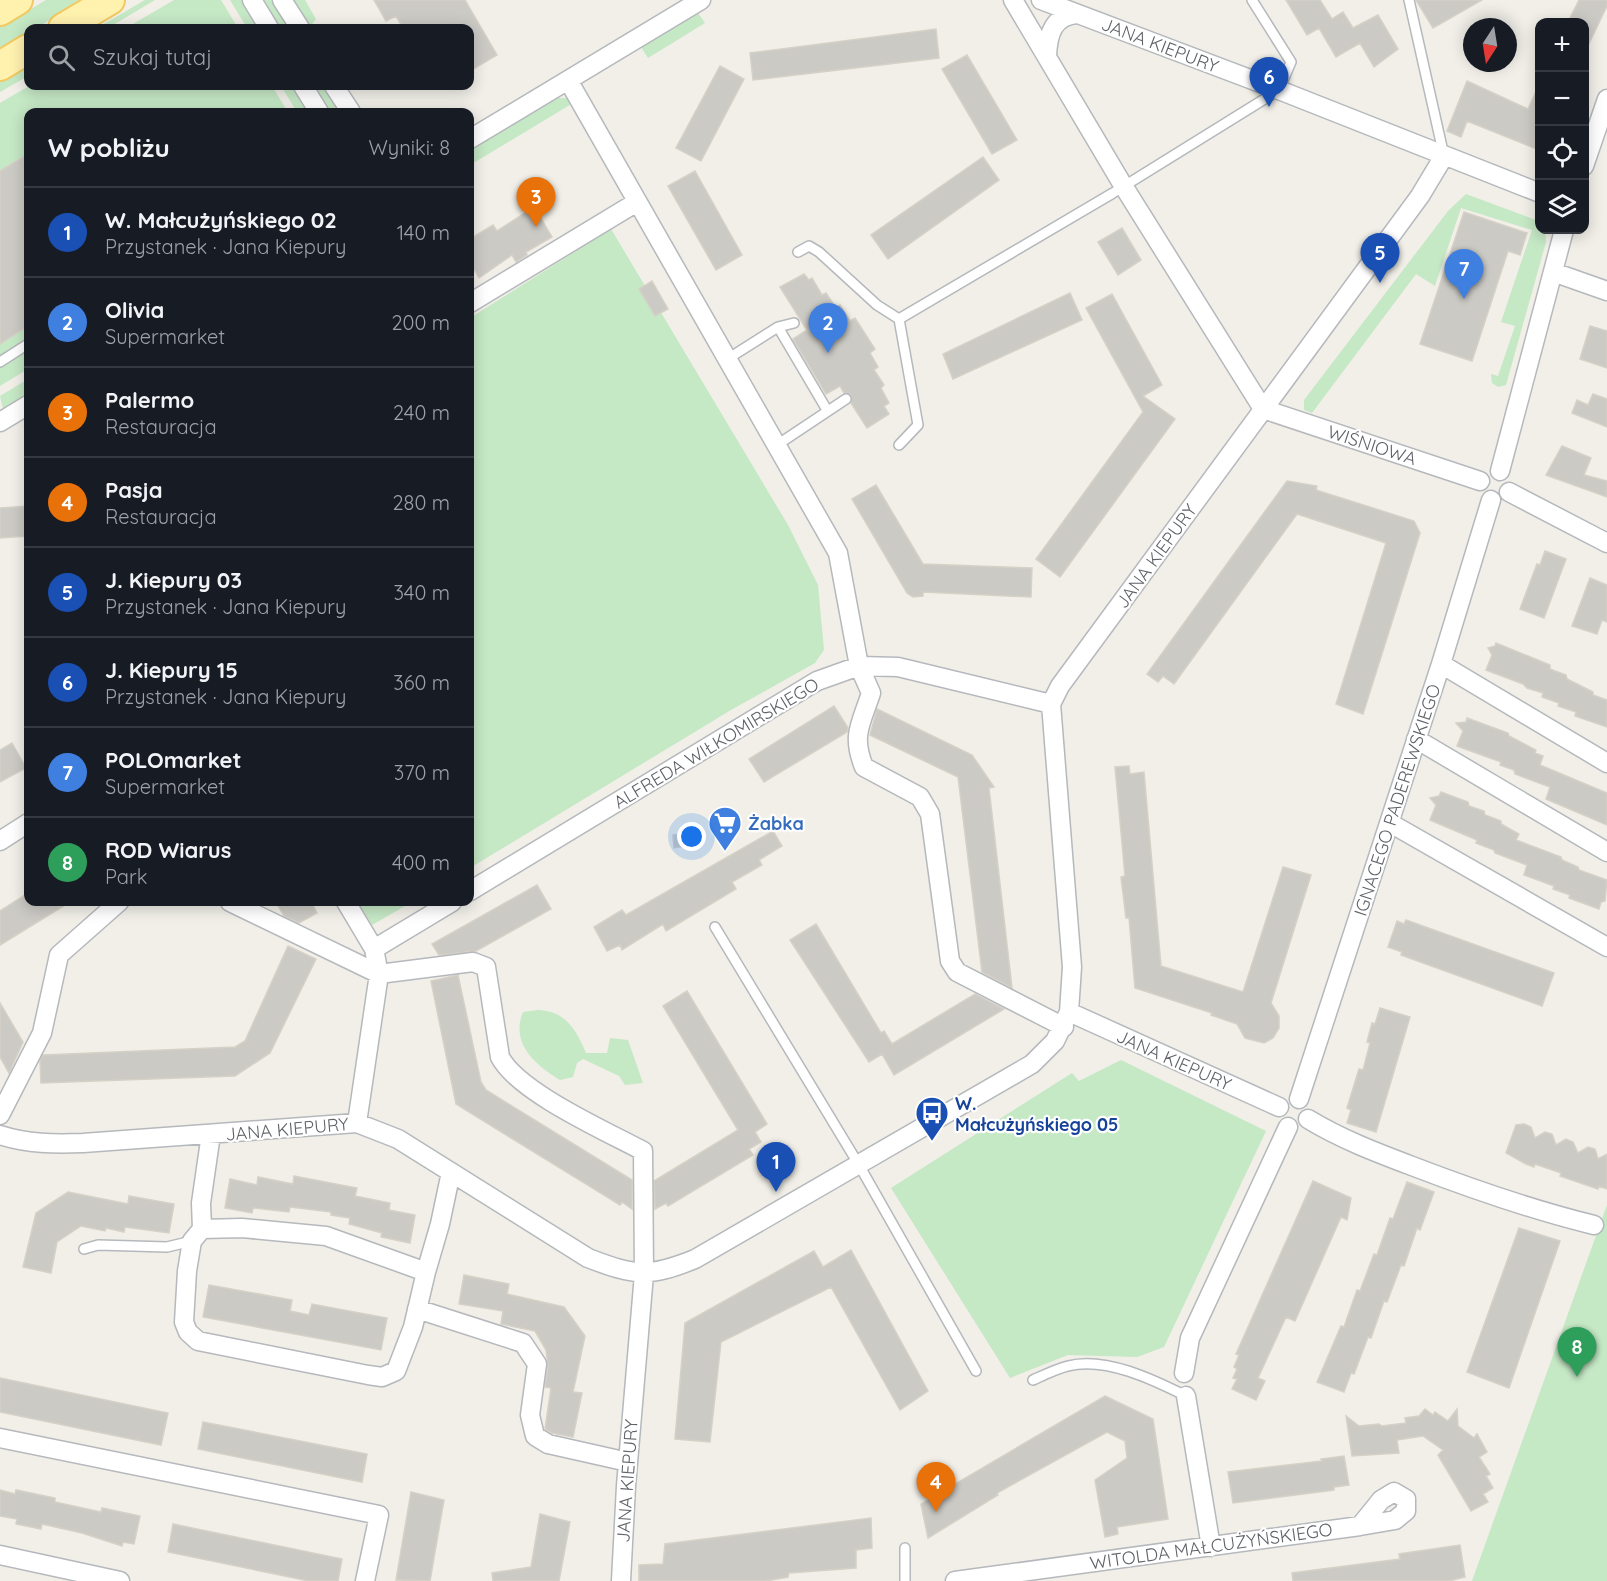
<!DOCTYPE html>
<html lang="pl">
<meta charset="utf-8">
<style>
:root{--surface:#171b24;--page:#20242c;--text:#f1f3f6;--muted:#9ea1a6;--line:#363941;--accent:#0b8043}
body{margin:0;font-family:Quicksand,sans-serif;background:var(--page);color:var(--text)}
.controls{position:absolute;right:18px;top:18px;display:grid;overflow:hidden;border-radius:12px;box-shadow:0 3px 15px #0003}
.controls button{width:54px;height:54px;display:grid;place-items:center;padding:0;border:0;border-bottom:2px solid var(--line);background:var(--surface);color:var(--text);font:30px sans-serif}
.compass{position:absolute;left:1463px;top:18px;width:54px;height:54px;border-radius:50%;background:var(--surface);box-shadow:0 3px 15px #0003;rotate:192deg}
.you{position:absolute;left:692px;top:837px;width:21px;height:21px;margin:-15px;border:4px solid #fff;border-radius:50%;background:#1a73e8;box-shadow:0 0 0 9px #1a73e833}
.badge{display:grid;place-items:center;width:39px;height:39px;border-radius:50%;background:var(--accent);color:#fff;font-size:20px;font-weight:700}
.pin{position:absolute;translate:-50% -50px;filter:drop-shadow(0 2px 3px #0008)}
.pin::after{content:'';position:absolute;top:32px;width:21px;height:18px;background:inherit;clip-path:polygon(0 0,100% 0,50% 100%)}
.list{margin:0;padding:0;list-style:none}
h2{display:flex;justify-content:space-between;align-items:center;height:78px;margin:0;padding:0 24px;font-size:26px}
h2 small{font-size:20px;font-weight:400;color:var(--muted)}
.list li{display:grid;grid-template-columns:39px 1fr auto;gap:18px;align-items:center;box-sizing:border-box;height:90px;padding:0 24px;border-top:2px solid var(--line)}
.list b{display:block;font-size:22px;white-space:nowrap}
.list p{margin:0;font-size:20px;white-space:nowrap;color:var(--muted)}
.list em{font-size:20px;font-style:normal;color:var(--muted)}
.icon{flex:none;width:33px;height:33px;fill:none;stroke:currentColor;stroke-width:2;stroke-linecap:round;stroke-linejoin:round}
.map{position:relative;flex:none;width:1607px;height:1581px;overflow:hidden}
.search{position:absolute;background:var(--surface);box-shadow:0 3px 15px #0003;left:24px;top:24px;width:450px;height:66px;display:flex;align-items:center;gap:15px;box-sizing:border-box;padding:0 21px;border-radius:12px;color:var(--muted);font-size:22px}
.panel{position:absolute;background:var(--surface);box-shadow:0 3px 15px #0003;left:24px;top:108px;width:450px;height:798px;border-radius:12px}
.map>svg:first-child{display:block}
.green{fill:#c5e8c5}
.building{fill:#cccac5;stroke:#d6d1c6;stroke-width:1.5}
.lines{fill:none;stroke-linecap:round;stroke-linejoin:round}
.service-casing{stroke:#b5b8bc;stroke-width:12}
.minor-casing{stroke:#b5b8bc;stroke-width:21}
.primary-casing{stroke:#f2c960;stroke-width:32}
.service{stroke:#fff;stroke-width:9}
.minor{stroke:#fff;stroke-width:18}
.primary{stroke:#fff2af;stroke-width:28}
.labels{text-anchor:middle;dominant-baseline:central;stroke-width:4.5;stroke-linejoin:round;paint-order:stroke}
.street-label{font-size:18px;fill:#5f6368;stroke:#fff}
.shop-label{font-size:18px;font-weight:bold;fill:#366cbe;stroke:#fff;text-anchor:start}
.transit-label{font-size:18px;font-weight:bold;fill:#164399;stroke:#fff;text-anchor:start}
</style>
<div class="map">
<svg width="1607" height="1581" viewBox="0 0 1607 1581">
<rect width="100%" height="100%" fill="#f1efe8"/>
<path class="green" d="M46 0H78L38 28H28V35L0 53V27Z
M145 0H155L108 28H97Z
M174 0H221L238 28H126Z
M230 0H242L259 28H247Z
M263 0H271L289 28H280Z
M293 0H305L316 19 310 27Z
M698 13 705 23 648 58 641 47Z
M28 66V76L0 92V80Z
M29 86H272L288 112H28V369L0 386V103Z
M284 86H293L308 112H297L284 91Z
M313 86H323L340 112H329Z
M558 98H567L573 103 470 165V150Z
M1466 194 1539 221 1540 230H1545L1546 242 1506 385 1498 387 1492 383 1491 374 1498 376 1515 326 1501 322 1532 230 1461 208 1435 286 1416 274 1312 413 1304 410V400L1448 211Z
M611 229 788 525 818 585 824 650 815 663 731 710 470 868V318Z
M28 379V393L3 409 0 396Z
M358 902H412L372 925Z
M538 1010C565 1011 576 1029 586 1053H607L610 1038 628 1040 643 1083 625 1085 619 1076 583 1059 577 1063 573 1077 560 1080C536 1065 510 1044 523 1012Z
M1121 1060 1266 1131 1164 1347 1137 1357 1068 1355 1010 1378 891 1188 1072 1073 1079 1081Z
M1607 1205V1581H1472Z"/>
<path class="building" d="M374 0H465L497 55 470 71V28H403L396 16 386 21Z
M1286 0H1320L1332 19 1343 12 1353 28 1378 15 1398 49 1374 67 1360 43 1336 57 1319 28 1307 35Z
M1416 0H1482L1433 28Z
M1579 0H1607V6L1584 54V22H1568Z
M936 29 939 58 753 80 750 53Z
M967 55 1017 140 992 154 942 69Z
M720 66 744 79 701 161 676 148Z
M1467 81 1528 109 1539 85V150L1467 121 1461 137 1447 131Z
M28 154V326L0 344V171Z
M983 157 999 180 888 259 871 235Z
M695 171 742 255 716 270 668 186Z
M534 207 552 237 526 252 527 255 516 262 512 255 479 278 470 261V239L493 225 497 231Z
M1464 212 1527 233 1520 255 1508 251 1472 361 1420 344Z
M1122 228 1141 260 1118 275 1098 242Z
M804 274 809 280 812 278 822 295 826 293 836 308 840 305 850 321 855 318 875 349 870 353 878 367 874 370 884 385 881 388 889 403 884 406 889 414 867 428 851 403V395L844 393 840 386 826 394 793 339 807 330 780 287Z
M652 281 668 309 655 316 639 289Z
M1070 293 1082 320 953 379 943 354Z
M1112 294 1162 385 1143 396 1175 419 1060 577 1036 559 1143 412 1086 308Z
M1590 326 1607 331V368L1580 359Z
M1593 394 1607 399V427L1572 413 1577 400 1588 405Z
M1562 446 1591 458 1584 475 1607 481V497L1546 475Z
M1287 481 1317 486 1316 490 1414 521 1420 533 1363 714 1336 704 1386 543 1297 514 1174 684 1163 676 1158 682 1147 674Z
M876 485 923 564 1032 568 1031 597 923 592V596L913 597 907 593 852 499Z
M28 506V536L0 538V508Z
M1545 551 1566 559 1544 618 1520 609 1537 564 1540 565Z
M1590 578 1607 585V622L1602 620 1597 634 1572 626Z
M1496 643 1550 665V669L1566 675 1567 679 1593 692V695L1607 700V727L1575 716 1576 712 1558 706 1559 703 1542 697 1543 693 1527 688 1523 684 1486 670 1492 655 1488 648 1495 646Z
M834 706 848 728 847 732 764 782 749 759Z
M877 709 972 755 994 787 989 788 1012 988 982 972 958 777 870 735Z
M1467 718 1508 733 1509 736 1536 750 1535 753 1543 756 1540 765 1607 793V825L1546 799 1550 787 1515 774 1514 770 1500 765 1501 762 1457 746 1463 731 1456 723 1466 722Z
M12 743 26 768 0 782V750Z
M1129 766 1130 774 1144 772 1161 966 1243 992 1283 867 1311 875 1271 1003 1279 1016V1028L1273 1038 1264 1043 1245 1038 1237 1024 1211 1015 1212 1013 1135 988 1129 918H1126L1121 877 1125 876 1115 767Z
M1441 792 1468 802 1469 806 1484 811 1485 815 1501 821V824L1519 834 1516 840 1561 857 1562 860 1578 867 1579 870 1607 880 1605 901 1601 902 1599 909 1569 898 1570 895 1553 889 1554 886 1524 875 1527 865 1495 853 1494 850 1476 843 1477 840 1430 820 1436 805 1430 798 1439 796Z
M698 831 699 844 674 848 673 835Z
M773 831 782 846 759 860 762 865 732 882 736 889 666 931 663 924 622 950 620 945 607 951 594 927 622 910 626 915Z
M537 885 551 909 476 951 439 955 432 944Z
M28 893V902H70L0 945V911Z
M276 902H311L317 913 299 923 284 916Z
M1406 920 1554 973 1542 1006 1401 955 1402 952 1388 947 1397 921 1404 924Z
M816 924 881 1033 884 1031 892 1044 975 994 1004 1009 894 1075 882 1054 869 1062 790 940Z
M288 946 316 959 270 1053 235 1076 41 1083 40 1061 43 1055 235 1047 245 1041Z
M458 975 481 1082 486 1090 632 1180V1209L622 1202 620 1205 456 1104 431 981Z
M687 991 767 1124 755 1132 761 1142 749 1149 753 1155 668 1206 666 1203 655 1209 654 1181 738 1130 663 1006Z
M0 1003 23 1042 9 1073 0 1057Z
M1380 1008 1410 1017 1376 1132 1347 1123 1351 1110 1347 1108 1359 1069 1363 1070 1370 1043 1367 1042 1372 1023 1375 1024Z
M1524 1124 1531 1127 1535 1138 1545 1132 1552 1134 1556 1145 1566 1139 1573 1142 1578 1153 1588 1147 1595 1149 1598 1159 1607 1154V1189L1599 1186 1598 1189 1560 1176 1561 1173 1535 1164 1534 1167 1526 1164 1506 1153 1516 1125Z
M294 1176 357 1188 355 1196 390 1203 389 1210 415 1215 410 1243 381 1237 382 1233 349 1224 350 1218 331 1215V1212L290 1207 289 1212 253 1208 252 1213 225 1208 230 1179 257 1185 258 1177 293 1184Z
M1313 1181 1351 1198 1347 1220 1341 1217 1295 1321 1286 1317 1258 1378 1265 1381 1256 1400 1232 1389 1237 1379 1233 1378 1237 1369 1234 1367 1239 1355 1236 1354Z
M1407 1182 1434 1192 1420 1230 1417 1228 1404 1266 1401 1265 1387 1302 1384 1301 1371 1338 1368 1337 1354 1374 1351 1373 1344 1392 1317 1382 1341 1326 1344 1327 1357 1290 1360 1291 1374 1254 1377 1255 1390 1218 1393 1219Z
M68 1192 128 1204 129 1196 174 1204 169 1233 125 1227 124 1232 106 1228 105 1231 81 1226 57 1242 51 1273 23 1267 36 1213Z
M1519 1228 1560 1241 1509 1388 1467 1372Z
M851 1250 928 1391 900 1410 831 1287 721 1342 710 1442 675 1439 685 1323 814 1251 823 1267Z
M464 1275 509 1284 507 1294 564 1307 585 1336 573 1392 582 1393 573 1437 552 1433 545 1429 551 1388 545 1387 548 1366 546 1350 535 1331 501 1324 503 1311 459 1304Z
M209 1285 292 1300 290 1311 309 1315 312 1304 387 1318 381 1350 203 1317Z
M0 1378 168 1413 161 1445 0 1412Z
M1105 1396 1153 1419 1168 1519 1117 1527 1118 1534 1105 1537 1095 1480 1127 1458 1125 1441 1107 1432 997 1493 998 1495 928 1538 921 1504Z
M1425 1409 1433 1415 1435 1412 1448 1421 1457 1409 1458 1426 1474 1438 1477 1434 1487 1452 1479 1457 1490 1474 1486 1476 1493 1488 1483 1494 1488 1502 1471 1511 1438 1455 1443 1450 1423 1436 1397 1440 1399 1453 1352 1456 1346 1416 1359 1426 1379 1424 1382 1426 1406 1423 1405 1418 1419 1416Z
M203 1422 367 1454 362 1482 198 1449Z
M1344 1456 1349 1485 1334 1487V1490L1233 1503 1228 1472 1322 1461 1321 1459Z
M0 1490 15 1494 16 1490 55 1498V1502L101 1512 102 1508 140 1516 134 1544 123 1542 122 1546 82 1533 42 1524 41 1529 16 1524 17 1519 0 1516Z
M411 1492 444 1500 430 1581 396 1580Z
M540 1514 570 1522 559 1581H493L492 1573 531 1567Z
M871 1518 872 1548 856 1550V1568L789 1573 788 1577 766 1581H639V1565L663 1564 665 1544Z
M173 1524 342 1559 338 1581H309L168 1552Z
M1460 1545 1465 1577 1449 1581H1293L1292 1573 1400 1559 1399 1554Z"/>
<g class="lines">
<g class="service-casing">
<path id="service" d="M1409 0 1444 156
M798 252 809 246 819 252 877 305 899 319 918 425 899 445
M899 319 1113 193 1279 90 1291 62 1252 0
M778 327 827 410
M729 358 778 327 794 323
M0 362 28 344
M777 445 846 399
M715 927 859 1165 976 1371
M84 1249 98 1245 167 1247 192 1241
M1033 1380C1044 1375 1056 1369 1068 1366 1105 1356 1154 1380 1186 1396
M905 1548V1581"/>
</g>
<g class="minor-casing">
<path id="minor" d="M252 0 269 28
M282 0 300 28
M1013 0 1124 187 1263 409
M1041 0 1279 90 1540 193
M1047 56C1048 34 1053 16 1077 14
M303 86 319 112
M334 86 351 112
M470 139 701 0
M1584 166 1607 99
M1553 272 1607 291
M470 303 637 202
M1263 409 1480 481
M0 422 28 405
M1500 471 1564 230
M1509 492 1607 543
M1441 664 1607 763
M1051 704 898 667 859 666 871 693C861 724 851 735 864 767L920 797 930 814 950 961 957 972 1064 1027
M1416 739 1607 852
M1390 823 1607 947
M0 841 28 823
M470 891 817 681 859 666 838 553 568 80
M230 902 379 974 473 962 486 967 500 1057C518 1092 606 1131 643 1151L644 1274 626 1486 621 1581
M346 902 374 949 452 902
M1069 1012 1279 1107
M1299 1099 1441 664 1491 500
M0 1115 42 1033 59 955 119 902
M1308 1119C1341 1139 1375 1152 1412 1166 1472 1189 1532 1210 1594 1225
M357 1123 379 974 374 949
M211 1134 201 1203 202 1229 242 1228 326 1236 426 1272 440 1224 451 1172
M0 1135C28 1144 54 1144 83 1143L357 1123 398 1139 588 1258C635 1276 648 1278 695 1259L1032 1064 1055 1041 1069 1012 1072 967 1051 704 1060 686 1420 196 1444 156
M202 1229 192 1241 187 1271 184 1322 188 1332 198 1341 368 1375 382 1377 396 1371 413 1327 426 1272
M417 1309 523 1343 537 1364 530 1415 535 1436 548 1444 628 1462
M1184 1373 1190 1338 1288 1127
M1186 1396 1211 1547
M0 1438 379 1515 365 1581
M0 1555 120 1581
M955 1581 1360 1526 1395 1520 1406 1511V1499L1394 1492 1381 1500 1360 1526"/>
</g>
<g class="primary-casing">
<path id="primary" d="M0 11 18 0
M63 28 110 0
M0 66 28 49"/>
</g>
<use href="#service" class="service"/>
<use href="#minor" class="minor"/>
<use href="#primary" class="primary"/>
</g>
<defs>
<g id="supermarket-pin" transform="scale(1.725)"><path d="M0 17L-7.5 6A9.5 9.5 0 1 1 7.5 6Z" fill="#3f7fe0" stroke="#fff"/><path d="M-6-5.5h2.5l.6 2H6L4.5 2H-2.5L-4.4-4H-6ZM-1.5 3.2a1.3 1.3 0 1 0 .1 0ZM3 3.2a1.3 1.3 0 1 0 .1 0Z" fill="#fff"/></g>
<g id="bus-pin" transform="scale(1.725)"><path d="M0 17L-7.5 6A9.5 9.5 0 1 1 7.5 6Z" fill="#1a4fb4" stroke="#fff"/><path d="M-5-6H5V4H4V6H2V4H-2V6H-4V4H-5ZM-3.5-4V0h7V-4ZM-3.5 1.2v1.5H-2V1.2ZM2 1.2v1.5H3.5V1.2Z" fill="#fff"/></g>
</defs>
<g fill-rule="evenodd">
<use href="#supermarket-pin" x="725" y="823"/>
<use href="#bus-pin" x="932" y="1113"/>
</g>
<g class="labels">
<g class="street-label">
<text transform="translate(1160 45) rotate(21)">JANA KIEPURY</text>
<text transform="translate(1372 445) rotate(18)">WIŚNIOWA</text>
<text transform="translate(1156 556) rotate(-54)">JANA KIEPURY</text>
<text transform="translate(716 743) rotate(-31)">ALFREDA WIŁKOMIRSKIEGO</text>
<text transform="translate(1397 800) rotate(-72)">IGNACEGO PADEREWSKIEGO</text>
<text transform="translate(1174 1060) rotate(24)">JANA KIEPURY</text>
<text transform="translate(287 1129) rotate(-5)">JANA KIEPURY</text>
<text transform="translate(627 1481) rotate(-86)">JANA KIEPURY</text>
<text transform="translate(1211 1546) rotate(-8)">WITOLDA MAŁCUŻYŃSKIEGO</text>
</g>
<g class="shop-label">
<text x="748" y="823">Żabka</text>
</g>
<g class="transit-label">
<text x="955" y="1103">W.<tspan x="955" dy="21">Małcużyńskiego 05</tspan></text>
</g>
</g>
</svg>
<div class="controls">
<button>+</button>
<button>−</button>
<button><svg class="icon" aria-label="locate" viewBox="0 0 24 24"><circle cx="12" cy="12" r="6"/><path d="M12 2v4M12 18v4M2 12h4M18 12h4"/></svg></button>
<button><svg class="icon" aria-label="layers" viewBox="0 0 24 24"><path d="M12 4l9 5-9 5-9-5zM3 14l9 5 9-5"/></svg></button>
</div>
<svg class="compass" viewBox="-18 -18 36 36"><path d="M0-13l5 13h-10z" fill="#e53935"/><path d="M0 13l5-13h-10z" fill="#9ea1a6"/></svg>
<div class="you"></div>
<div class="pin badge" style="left:776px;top:1192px;background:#1a4fb4">1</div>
<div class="pin badge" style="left:828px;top:353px;background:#3f7fe0">2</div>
<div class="pin badge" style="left:536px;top:227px;background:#e8710a">3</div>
<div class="pin badge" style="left:936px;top:1512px;background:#e8710a">4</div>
<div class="pin badge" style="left:1380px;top:283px;background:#1a4fb4">5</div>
<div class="pin badge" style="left:1269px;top:107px;background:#1a4fb4">6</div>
<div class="pin badge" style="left:1464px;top:299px;background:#3f7fe0">7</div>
<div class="pin badge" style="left:1577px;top:1377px;background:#2e9e5b">8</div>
<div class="search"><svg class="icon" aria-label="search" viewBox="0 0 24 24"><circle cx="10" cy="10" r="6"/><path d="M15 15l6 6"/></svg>Szukaj tutaj</div>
<section class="panel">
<h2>W pobliżu<small>Wyniki: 8</small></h2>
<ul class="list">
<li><span class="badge" style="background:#1a4fb4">1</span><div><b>W. Małcużyńskiego 02</b><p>Przystanek · Jana Kiepury</p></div><em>140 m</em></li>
<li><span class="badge" style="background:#3f7fe0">2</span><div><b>Olivia</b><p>Supermarket</p></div><em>200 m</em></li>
<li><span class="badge" style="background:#e8710a">3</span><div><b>Palermo</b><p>Restauracja</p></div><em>240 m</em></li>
<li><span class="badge" style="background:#e8710a">4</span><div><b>Pasja</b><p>Restauracja</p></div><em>280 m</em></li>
<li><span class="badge" style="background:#1a4fb4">5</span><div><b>J. Kiepury 03</b><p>Przystanek · Jana Kiepury</p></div><em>340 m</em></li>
<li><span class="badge" style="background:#1a4fb4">6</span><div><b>J. Kiepury 15</b><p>Przystanek · Jana Kiepury</p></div><em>360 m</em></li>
<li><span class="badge" style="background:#3f7fe0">7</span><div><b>POLOmarket</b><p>Supermarket</p></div><em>370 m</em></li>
<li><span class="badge" style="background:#2e9e5b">8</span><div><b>ROD Wiarus</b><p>Park</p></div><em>400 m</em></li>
</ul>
</section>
</div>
